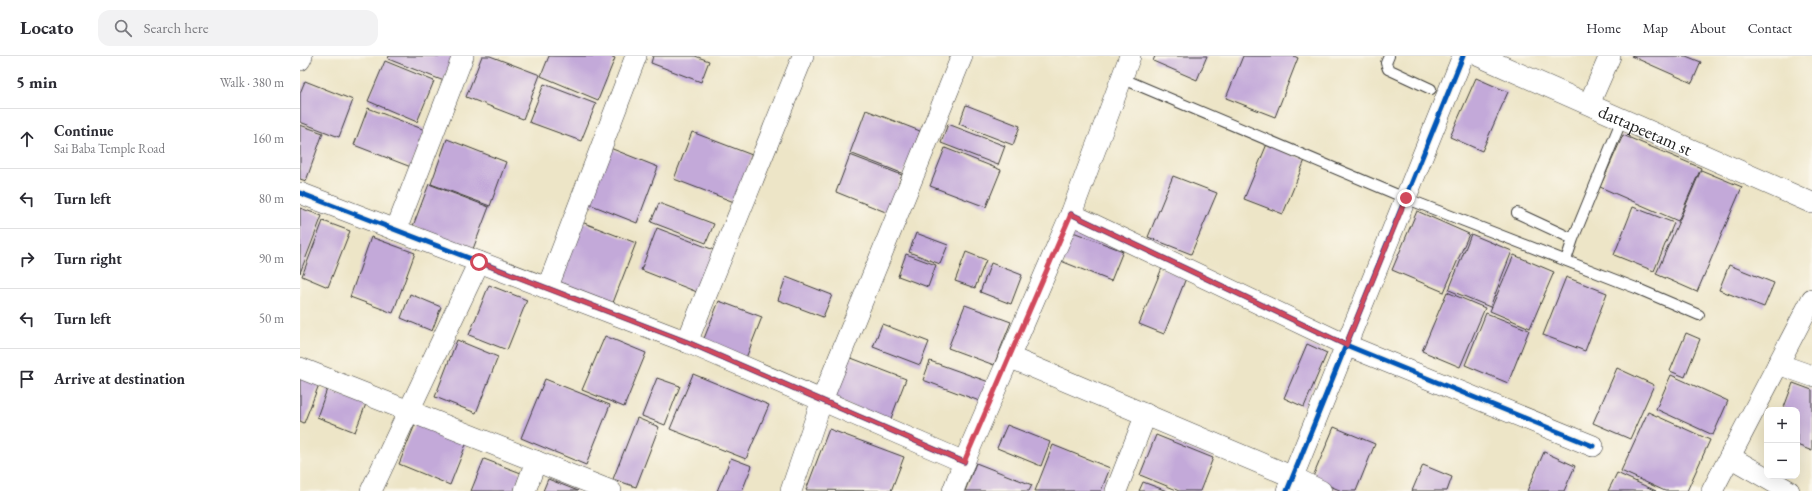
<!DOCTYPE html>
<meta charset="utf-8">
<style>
:root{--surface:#fff;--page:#f2f2f3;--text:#2b2b33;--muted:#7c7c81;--line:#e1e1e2}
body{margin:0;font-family:"EB Garamond",serif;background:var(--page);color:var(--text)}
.controls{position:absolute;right:12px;bottom:12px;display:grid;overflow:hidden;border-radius:8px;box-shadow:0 4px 16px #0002}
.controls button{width:36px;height:36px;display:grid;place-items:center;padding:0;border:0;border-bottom:1px solid var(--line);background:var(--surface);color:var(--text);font:20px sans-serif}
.stop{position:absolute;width:12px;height:12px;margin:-9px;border:3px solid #d1495b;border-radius:50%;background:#fff}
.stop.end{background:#d1495b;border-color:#fff;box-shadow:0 1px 4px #0008}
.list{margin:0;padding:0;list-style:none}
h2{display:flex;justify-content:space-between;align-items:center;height:52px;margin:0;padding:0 16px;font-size:17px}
h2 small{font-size:13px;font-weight:400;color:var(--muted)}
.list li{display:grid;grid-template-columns:26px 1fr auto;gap:12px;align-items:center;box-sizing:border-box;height:60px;padding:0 16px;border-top:1px solid var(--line)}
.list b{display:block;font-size:15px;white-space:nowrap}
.list p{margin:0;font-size:13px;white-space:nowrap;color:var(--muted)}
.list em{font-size:13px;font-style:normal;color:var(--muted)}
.icon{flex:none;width:22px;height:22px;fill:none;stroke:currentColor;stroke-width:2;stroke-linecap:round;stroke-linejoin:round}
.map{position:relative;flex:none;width:1512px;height:435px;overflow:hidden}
header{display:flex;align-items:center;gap:24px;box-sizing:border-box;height:56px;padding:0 20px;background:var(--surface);border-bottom:1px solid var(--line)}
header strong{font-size:19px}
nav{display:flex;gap:22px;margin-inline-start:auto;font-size:14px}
.search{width:280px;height:36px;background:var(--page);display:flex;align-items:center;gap:10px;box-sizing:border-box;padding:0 14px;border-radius:12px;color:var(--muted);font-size:15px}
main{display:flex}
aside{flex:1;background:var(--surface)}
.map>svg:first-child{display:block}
.building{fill:#c3a9d9}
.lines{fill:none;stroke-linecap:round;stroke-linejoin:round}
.service-casing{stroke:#3b3a36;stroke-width:12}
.minor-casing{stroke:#3b3a36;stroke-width:22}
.service{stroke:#fff;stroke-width:10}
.minor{stroke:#fff;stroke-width:21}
.cycleway-casing{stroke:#fbf7ec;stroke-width:8}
.cycleway{stroke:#0057b8;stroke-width:5}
.route{stroke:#d1495b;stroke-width:5}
.labels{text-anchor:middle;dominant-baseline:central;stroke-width:3;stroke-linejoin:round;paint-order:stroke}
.street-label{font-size:18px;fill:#1c1c1c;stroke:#fbf7ec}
</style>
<header>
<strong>Locato</strong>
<div class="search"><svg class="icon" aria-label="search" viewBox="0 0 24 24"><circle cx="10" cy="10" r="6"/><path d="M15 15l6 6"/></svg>Search here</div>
<nav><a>Home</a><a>Map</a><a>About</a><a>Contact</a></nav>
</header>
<main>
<aside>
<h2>5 min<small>Walk · 380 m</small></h2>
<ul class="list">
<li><svg class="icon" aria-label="ahead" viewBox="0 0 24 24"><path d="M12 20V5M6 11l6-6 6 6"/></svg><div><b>Continue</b><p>Sai Baba Temple Road</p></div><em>160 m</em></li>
<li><svg class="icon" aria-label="left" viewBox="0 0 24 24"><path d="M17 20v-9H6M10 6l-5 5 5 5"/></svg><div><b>Turn left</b></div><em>80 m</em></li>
<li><svg class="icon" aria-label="right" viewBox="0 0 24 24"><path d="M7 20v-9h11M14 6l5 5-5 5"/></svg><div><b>Turn right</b></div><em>90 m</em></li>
<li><svg class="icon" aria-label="left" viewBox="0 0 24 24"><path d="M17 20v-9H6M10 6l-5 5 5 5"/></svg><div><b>Turn left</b></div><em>50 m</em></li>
<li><svg class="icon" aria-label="arrive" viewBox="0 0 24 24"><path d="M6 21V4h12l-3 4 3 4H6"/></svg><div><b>Arrive at destination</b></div></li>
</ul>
</aside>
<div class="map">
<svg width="1512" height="435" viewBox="0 0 1512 435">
<rect width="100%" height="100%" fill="#fbf7ec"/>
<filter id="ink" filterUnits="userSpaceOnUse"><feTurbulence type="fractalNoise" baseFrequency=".025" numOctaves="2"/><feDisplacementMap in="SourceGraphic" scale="8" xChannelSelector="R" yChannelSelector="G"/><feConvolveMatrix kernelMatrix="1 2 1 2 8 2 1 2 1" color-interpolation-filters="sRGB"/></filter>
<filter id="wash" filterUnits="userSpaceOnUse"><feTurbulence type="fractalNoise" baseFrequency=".012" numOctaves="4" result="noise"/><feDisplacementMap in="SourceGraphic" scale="16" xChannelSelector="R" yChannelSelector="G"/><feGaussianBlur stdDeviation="0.9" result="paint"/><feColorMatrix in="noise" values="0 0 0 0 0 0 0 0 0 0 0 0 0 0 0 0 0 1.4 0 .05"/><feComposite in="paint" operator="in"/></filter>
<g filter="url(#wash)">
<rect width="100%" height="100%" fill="#ede5c7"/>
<g id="blocks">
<path class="building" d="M89 0H154L144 25 88 3Z
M182 0H190L240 19 223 63 166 41Z
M249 0H310L315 2 298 44 241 20Z
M353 0H395L409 5 401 26 351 7Z
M855 0H907L897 24 853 5Z
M943 0H994L998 2 975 61 926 42Z
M1331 0H1386L1401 6 1392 27Z
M85 5 134 25 117 66 68 45Z
M1176 22 1208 36 1182 95 1150 81Z
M5 25 53 44 39 81 0 66V37Z
M244 28 296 48 281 85 229 66Z
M666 49 720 70 713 89 659 68Z
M68 52 125 74 111 111 54 89Z
M566 54 620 75 604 118 550 97Z
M648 68 705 90 698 109 641 87Z
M0 69 23 77 6 125 0 123Z
M392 76 452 99 434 146 374 123Z
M1323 79 1401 112 1378 165 1300 131Z
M147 83 206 106 190 150 131 128Z
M967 88 1005 104 983 158 944 143Z
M305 90 358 111 337 167 284 146Z
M645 92 701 114 686 151 630 130Z
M550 99 602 119 588 157 536 136Z
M1401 114 1442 131 1397 236 1356 218Z
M873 120 917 137 891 198 848 181Z
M129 128 189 151 173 193 113 170Z
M359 147 414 168 406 187 351 166Z
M1333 151 1374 167 1354 215 1314 199Z
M0 152 22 160 0 217Z
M1117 155 1169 178 1144 236 1092 214Z
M23 165 50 175 28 231 2 220Z
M279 165 336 187 311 252 254 230Z
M357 172 414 194 397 236 341 214Z
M773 176 823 195 811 225 761 205Z
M616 177 648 189 640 208 609 196Z
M1171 178 1212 195 1190 251 1149 234Z
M71 181 115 197 93 257 50 241Z
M666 196 686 204 675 232 655 225Z
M606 198 636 209 628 231 598 220Z
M1214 199 1254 216 1230 272 1190 255Z
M691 207 722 219 711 248 680 236Z
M1429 209 1474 227 1464 251 1419 234Z
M862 212 886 222 864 278 839 268Z
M486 221 532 239 523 261 478 244Z
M1266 221 1307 237 1285 295 1243 279Z
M189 229 227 244 207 294 169 279Z
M1147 236 1185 252 1160 311 1122 295Z
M110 238 141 251 132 275 101 262Z
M419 245 462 261 446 302 403 285Z
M665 249 711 266 694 309 648 292Z
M1186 257 1229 274 1208 327 1165 309Z
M582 268 629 286 620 309 573 291Z
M1386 277 1400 283 1385 321 1370 315Z
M305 280 346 297 324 351 282 334Z
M157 284 198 301 176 357 135 341Z
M1007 288 1027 297 1004 351 984 342Z
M546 300 606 323 590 365 530 342Z
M630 305 689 326 682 346 623 324Z
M1317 312 1354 329 1330 383 1293 367Z
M0 318 20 326 4 367 0 365Z
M393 318 469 349 446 403 370 373Z
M1371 319 1428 345 1413 379 1356 353Z
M357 322 380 330 365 369 342 360Z
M245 323 310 349 286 409 221 382Z
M1493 327 1512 334V395L1497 389V354H1483Z
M27 333 66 348 55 376 17 361Z
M1348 356 1410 384 1387 435H1365L1321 415Z
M337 362 359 371 336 431 313 423Z
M116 366 167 386 150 429 99 408Z
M707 369 750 386 741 410 697 392Z
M1034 371 1075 388 1056 435H1042L1012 423Z
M529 373 604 401 591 435 506 434Z
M856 379 913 402 900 435H879L840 419Z
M753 389 810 412 801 435H735Z
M1244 396 1275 410 1264 435H1227Z
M431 402 452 410 442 435H417Z
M184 403 221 417 214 435H171Z
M676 407 732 429 729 435H665Z
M1123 409 1152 421 1147 435H1112Z
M1317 417 1356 435H1308Z
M248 423 278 435H243Z
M843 426 867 435H839Z"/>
</g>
</g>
<g filter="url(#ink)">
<use href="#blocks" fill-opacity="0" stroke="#3b3a36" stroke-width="1"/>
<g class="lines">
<g class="service-casing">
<path id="service" d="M1089 0 1086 7 1088 13 1131 33
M821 22 1105 142 1336 232 1399 259
M1217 157 1273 183 1266 204
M1273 183 1322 63"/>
</g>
<g class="minor-casing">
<g id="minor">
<path id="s1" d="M1179 0 1512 147"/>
<path d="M0 4 2 0"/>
<path d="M1289 48 1310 0"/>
<path d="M0 137 387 286 664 406"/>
<path d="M771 158 1046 289 1293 390"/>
<path d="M96 174 163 0"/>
<path d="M247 233 336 0"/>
<path d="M387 286 503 0"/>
<path d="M709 301 993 421 1021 435"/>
<path d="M1478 308 1512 320"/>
<path d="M0 312 311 435"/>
<path d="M1430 401 1489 435"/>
<path d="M71 435 179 206"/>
<path d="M225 435 236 405"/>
<path d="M491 435 522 344 662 0"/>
<path d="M653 435 664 406 771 158 830 0"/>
<path d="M816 435 846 358"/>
<path d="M987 435 1163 0"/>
<path d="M1412 435 1512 243"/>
</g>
</g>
<use href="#service" class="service"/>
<use href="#minor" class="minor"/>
<g class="cycleway-casing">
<path id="cycleway" d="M0 137 387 286 664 406
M771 158 1046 289 1293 390
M987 435 1163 0"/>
</g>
<use href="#cycleway" class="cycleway"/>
</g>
</g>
<g class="lines" filter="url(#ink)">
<path class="route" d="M179 206 387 286 664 406 771 158 1046 289 1106 142"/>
</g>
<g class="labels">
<g class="street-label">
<text stroke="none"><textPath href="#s1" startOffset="182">dattapeetam st</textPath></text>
</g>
</g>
</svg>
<div class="controls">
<button>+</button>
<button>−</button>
</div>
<div class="stop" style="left:179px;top:206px"></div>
<div class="stop end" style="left:1106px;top:142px"></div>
</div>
</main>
